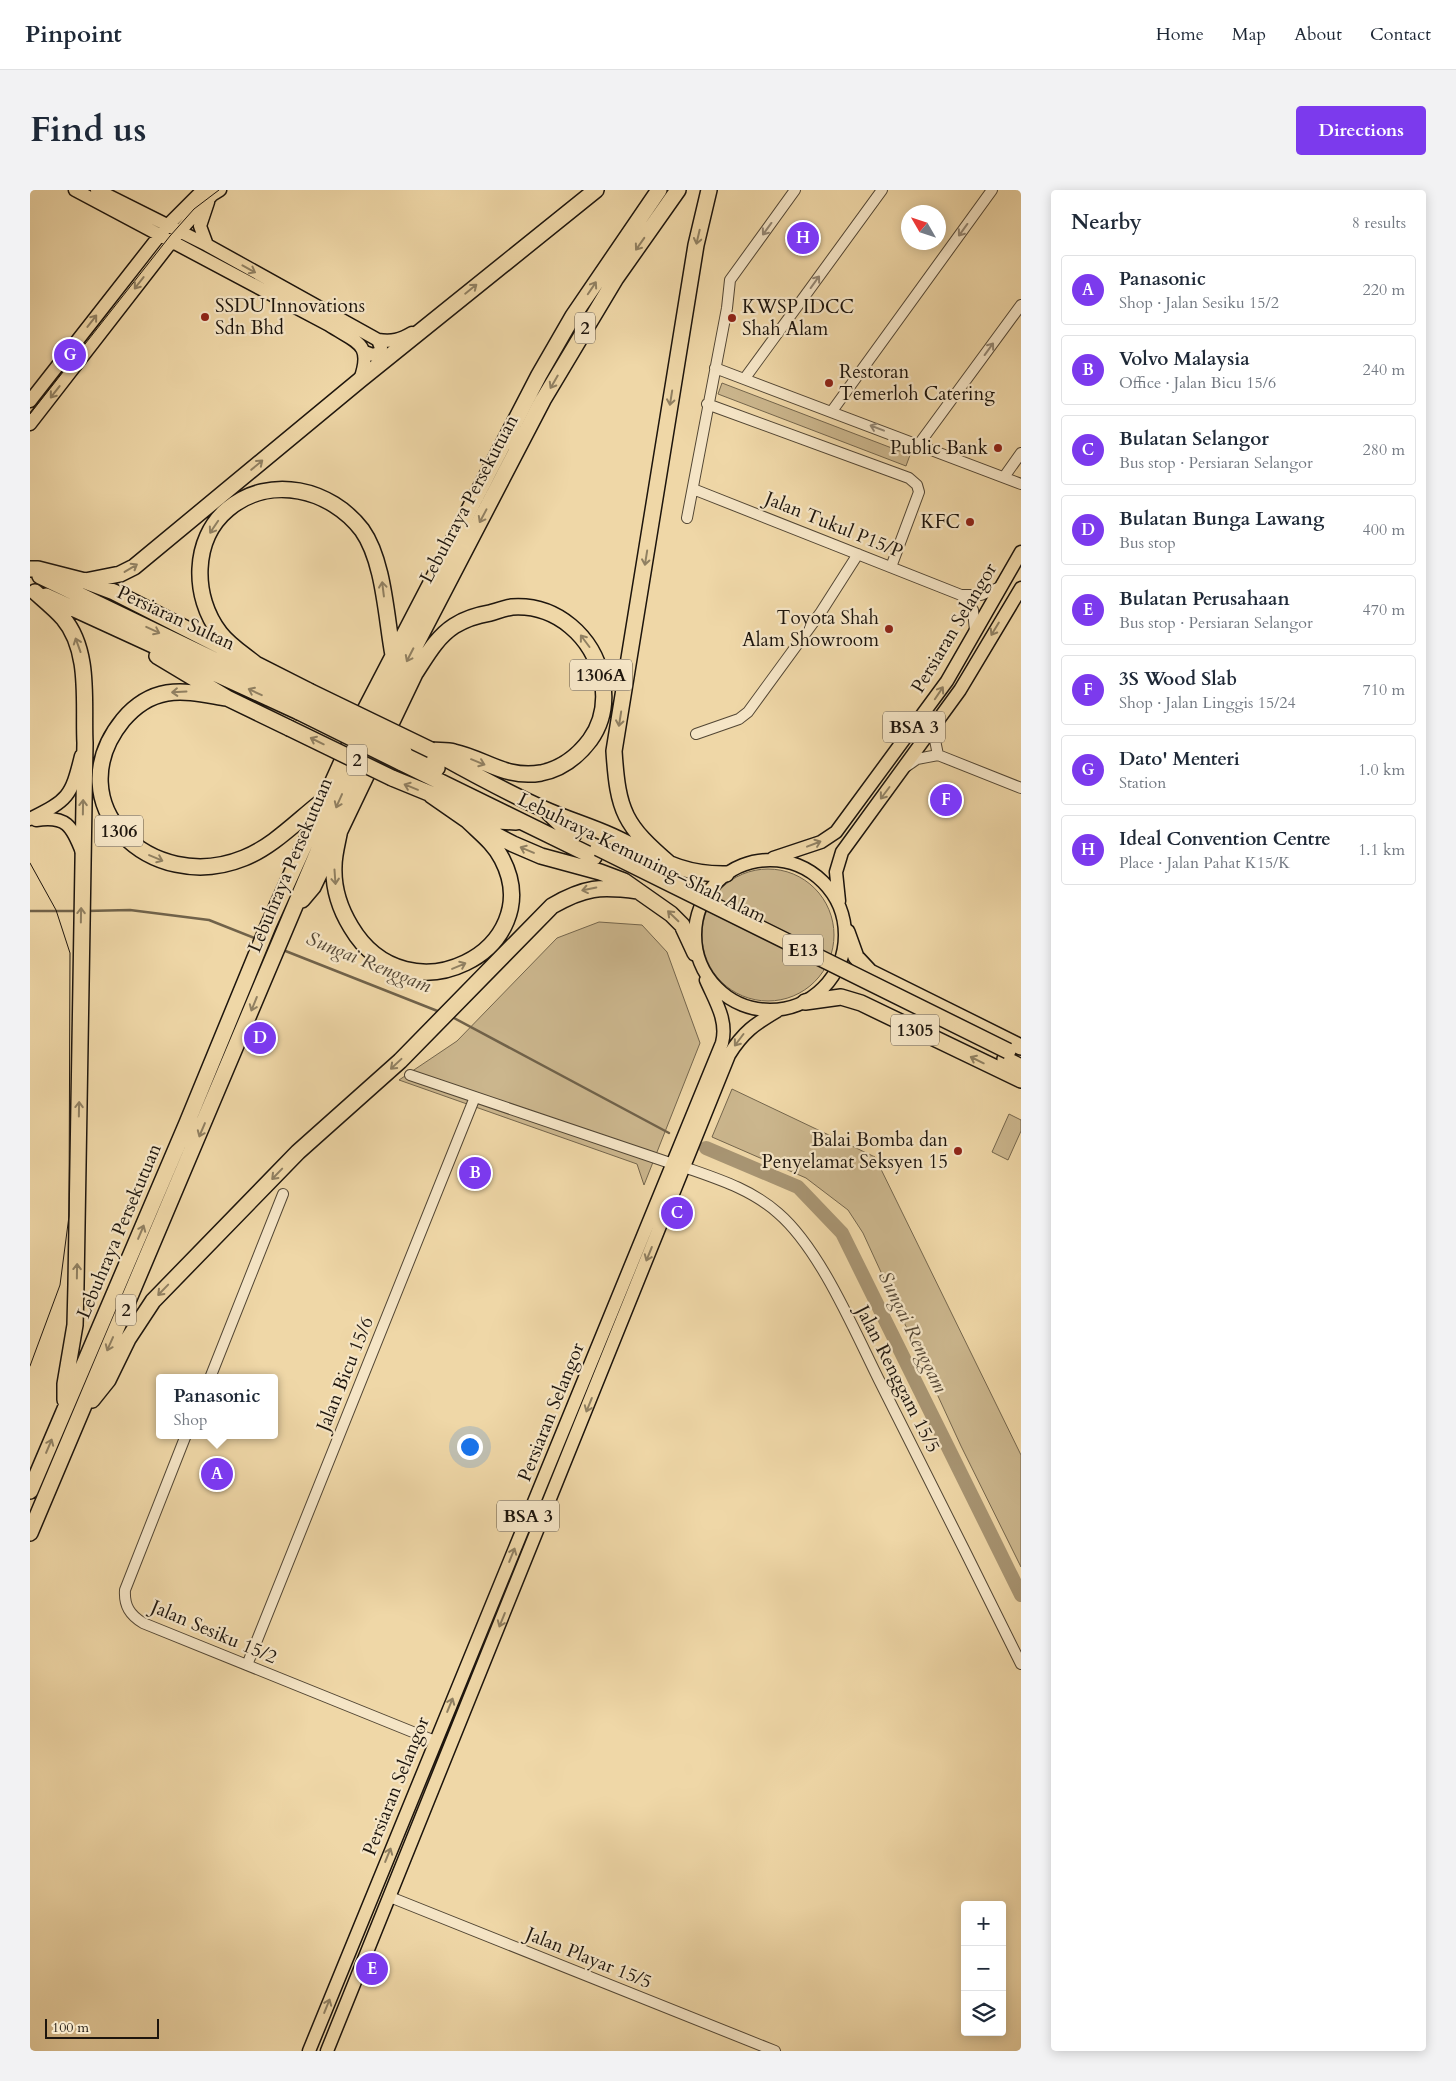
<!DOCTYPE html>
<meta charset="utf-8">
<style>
:root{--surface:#fff;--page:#f2f2f3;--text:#1f2937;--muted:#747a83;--line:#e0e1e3;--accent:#7c3aed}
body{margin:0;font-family:Cardo,serif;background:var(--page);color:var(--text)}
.controls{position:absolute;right:15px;bottom:15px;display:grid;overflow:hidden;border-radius:5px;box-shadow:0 2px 12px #0003}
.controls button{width:45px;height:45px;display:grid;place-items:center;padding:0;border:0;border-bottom:1px solid var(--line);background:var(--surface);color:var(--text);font:25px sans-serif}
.compass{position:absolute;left:871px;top:15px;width:45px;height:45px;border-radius:50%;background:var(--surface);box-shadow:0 2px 12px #0003;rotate:309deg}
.scale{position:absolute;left:15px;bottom:12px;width:114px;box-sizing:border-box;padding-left:5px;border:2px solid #1d150d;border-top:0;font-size:14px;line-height:18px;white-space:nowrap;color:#1d150d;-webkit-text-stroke:4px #f5e5c6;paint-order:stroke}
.you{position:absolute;left:439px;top:1256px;width:18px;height:18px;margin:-12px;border:4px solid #fff;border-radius:50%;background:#1a73e8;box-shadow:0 0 0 8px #1a73e833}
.badge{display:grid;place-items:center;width:32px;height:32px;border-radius:50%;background:var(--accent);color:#fff;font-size:16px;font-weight:700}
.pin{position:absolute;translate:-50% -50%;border:2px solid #fff;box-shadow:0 1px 5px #0006}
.popup{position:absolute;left:126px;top:1184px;width:122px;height:65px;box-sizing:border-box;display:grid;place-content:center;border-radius:5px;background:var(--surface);filter:drop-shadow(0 1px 4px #0005);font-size:16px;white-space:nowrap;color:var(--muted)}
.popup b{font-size:19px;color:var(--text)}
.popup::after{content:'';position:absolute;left:50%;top:100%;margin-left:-10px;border:10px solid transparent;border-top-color:var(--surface)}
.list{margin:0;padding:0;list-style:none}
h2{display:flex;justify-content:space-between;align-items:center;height:65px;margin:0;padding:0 20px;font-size:21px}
h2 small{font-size:16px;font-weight:400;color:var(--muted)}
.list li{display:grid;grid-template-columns:32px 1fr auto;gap:15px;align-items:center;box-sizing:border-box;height:70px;margin:0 10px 10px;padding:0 10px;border:1px solid var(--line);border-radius:5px}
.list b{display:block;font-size:19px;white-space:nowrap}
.list p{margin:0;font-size:16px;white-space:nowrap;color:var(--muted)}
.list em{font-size:16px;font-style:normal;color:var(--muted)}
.icon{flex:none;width:28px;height:28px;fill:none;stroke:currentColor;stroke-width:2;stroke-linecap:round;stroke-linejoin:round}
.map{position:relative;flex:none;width:991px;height:1861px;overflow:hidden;border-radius:5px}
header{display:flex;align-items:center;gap:30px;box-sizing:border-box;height:70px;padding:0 25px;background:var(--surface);border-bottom:1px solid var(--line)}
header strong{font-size:24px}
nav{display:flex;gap:28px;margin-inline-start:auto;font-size:18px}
.intro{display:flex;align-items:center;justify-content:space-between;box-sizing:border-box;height:120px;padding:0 30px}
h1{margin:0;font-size:35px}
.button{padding:12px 22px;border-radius:5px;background:var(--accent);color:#fff;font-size:18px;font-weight:700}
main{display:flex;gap:30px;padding:0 30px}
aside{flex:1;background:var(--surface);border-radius:5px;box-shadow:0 2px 12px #0003}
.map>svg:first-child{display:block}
.green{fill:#cbb68d;stroke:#74664d}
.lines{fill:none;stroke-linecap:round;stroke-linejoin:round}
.stream{stroke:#70624a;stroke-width:2.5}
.river{stroke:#a89573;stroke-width:14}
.minor-casing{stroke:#524634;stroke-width:12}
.major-casing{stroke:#1d150d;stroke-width:15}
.highway-casing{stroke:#1d150d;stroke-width:18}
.minor{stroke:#f5e5c6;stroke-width:10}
.major{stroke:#efd7a7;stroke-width:12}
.highway{stroke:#efd7a7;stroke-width:15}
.tram{stroke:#1d150d;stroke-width:1}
.highway-bridge-casing{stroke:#1d150d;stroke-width:18;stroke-linecap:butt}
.highway-bridge{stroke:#efd7a7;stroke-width:15}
.oneway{stroke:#948773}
.oneway2{stroke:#908062}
.poi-dot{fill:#8f2418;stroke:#f5e5c6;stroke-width:2}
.labels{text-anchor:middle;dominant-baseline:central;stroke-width:4.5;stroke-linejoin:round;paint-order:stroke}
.shield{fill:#f5e5c6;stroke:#5e5344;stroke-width:1}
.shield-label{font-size:18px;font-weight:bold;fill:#1d150d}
.poi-label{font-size:19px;fill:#1d150d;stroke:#f5e5c6;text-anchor:end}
.street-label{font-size:19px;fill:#1d150d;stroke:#f5e5c6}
.water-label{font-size:20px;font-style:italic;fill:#554836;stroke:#f5e5c6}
</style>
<header>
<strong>Pinpoint</strong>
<nav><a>Home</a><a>Map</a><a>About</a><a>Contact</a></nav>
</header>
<div class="intro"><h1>Find us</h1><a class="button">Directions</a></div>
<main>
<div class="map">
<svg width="991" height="1861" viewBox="0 0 991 1861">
<rect width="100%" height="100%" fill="#efd7a7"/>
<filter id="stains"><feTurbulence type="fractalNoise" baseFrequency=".004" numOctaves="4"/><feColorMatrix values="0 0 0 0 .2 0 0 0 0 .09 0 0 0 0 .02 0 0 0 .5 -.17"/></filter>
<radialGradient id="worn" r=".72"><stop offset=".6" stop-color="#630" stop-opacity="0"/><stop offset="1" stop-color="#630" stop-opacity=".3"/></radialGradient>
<path class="green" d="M692 193 880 265 876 276 688 204Z
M672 745a66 66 0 1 1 132 0a66 66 0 1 1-132 0Z
M569 732 612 735 637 762 670 853 614 995 607 974 369 890 427 851 527 748Z
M702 899 845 967 991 1265V1377L931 1256 833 1043 818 1020 776 988 682 947Z
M979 924 991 930V941L978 970 962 962Z"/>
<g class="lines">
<path class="stream" d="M0 721H46
M56 721 100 720 179 730 227 749
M253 760 410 822
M422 827 639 943"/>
<path class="river" d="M676 958 768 997 812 1043 991 1405"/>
<g class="minor-casing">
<path id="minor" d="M685 178 991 294
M715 188 852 0
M677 214 879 288 887 295 889 302 861 377
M802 221 962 0
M889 254 991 115
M974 287 991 263
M663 299 931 405H951L970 397
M657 328 697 118 700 90 765 0
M931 405 943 420 945 441
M909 531 905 550 908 565 991 598
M666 544 709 529 718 522 791 422 828 364
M877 576 887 569 908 565
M380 885 643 974
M654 977C688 989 721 999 748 1023 790 1059 824 1140 849 1190 897 1285 944 1379 991 1474
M180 1188 253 1004
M156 1245 95 1400C94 1416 100 1425 113 1433L405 1551
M217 1475 445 907
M360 1707 745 1861"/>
</g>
<g class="major-casing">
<path id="major" d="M45 0 299 135C327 153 343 153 330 190
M67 0 177 55 348 150C362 152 370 150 382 143
M177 55 170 36 178 12
M335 162 343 165 349 163 351 158 348 150
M0 211 137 36 173 0
M0 234 149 42 182 5 190 0
M0 629C38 610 41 607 51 566
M6 630C36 625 42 636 52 662
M743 668 791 652 806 642 917 491 991 362
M665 745a75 75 0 1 1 150 0a75 75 0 1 1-150 0Z
M809 711 806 682 812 662 930 500 991 398
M279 1861 692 853C698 830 685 811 676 790
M297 1861 699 865C713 842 725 834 747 821"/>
</g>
<g class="highway-casing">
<path id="highway" d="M0 379H8L55 391 84 402 279 501
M10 386 274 513
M55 391 90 384 104 377 330 190 566 0
M5 402C14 410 25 419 33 428 61 461 53 513 55 553L46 1095 45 1135 35 1194V1210
M16 406 269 522
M127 466 197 508 259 538
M227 475C215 465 200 456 190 443 162 407 162 349 198 319 240 284 301 299 332 340 354 371 356 427 363 465
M386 482C397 465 407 447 424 436 435 429 448 425 460 423 467 421 475 418 482 417 527 414 563 447 572 489 576 510 573 532 560 550 548 566 531 579 511 583 475 589 456 569 424 562 417 560 408 561 401 560
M197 508C177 505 157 500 137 503 119 506 104 517 93 530 25 614 121 706 214 668 242 657 266 632 290 613
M374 562 407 578
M409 565C443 584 478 603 514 619 536 629 560 636 582 646 624 665 647 685 696 684
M370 572 564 667
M362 588 467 631 486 632
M401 605 437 630 483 654 511 666 570 682 594 691 641 724 652 735 665 763
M519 623 543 646
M310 639C308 651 304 664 304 676 303 698 310 719 321 737 378 833 519 759 472 669 464 653 449 642 437 630
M641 675C594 635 588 622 584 561L666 55 679 0
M272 710 283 697 390 473
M817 742 826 767 840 782 991 857
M775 812 811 807 831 813 991 890
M975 869 991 877
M62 1210 78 1190 98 1149 123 1111 268 962 370 871 522 716C555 697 570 696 608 701
M0 1301 157 933 238 736 335 520 509 185 543 126 629 0
M0 1343 330 562 513 210 586 88 648 0"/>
</g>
<use href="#minor" class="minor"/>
<use href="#major" class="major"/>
<use href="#highway" class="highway"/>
<path class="tram" d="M0 224 140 46 164 19 189 0
M0 673 26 720 40 763 39 1026 30 1095 0 1176"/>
<g class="highway-bridge-casing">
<path id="highway-bridge" d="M279 501 401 560
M274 513 374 562
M269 522 370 572
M259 538 362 588
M568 658 978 861"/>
</g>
<use href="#highway-bridge" class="highway-bridge"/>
</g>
<defs><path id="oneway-shaft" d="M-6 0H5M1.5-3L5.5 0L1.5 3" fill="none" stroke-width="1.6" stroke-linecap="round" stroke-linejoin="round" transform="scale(1.25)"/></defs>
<g class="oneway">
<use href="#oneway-shaft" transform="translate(737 39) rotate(126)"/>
<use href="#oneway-shaft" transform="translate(933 40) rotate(126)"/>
<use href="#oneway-shaft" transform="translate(785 92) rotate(-54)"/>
<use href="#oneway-shaft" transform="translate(959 159) rotate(-54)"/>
<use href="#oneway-shaft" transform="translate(847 238) rotate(-159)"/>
</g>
<g class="oneway2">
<use href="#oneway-shaft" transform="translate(668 47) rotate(103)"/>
<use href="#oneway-shaft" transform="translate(610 54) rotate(125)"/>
<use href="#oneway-shaft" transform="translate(219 79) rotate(29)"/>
<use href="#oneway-shaft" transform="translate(109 93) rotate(128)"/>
<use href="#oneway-shaft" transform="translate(562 98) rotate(-56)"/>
<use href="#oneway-shaft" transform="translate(441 99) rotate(-39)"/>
<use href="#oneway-shaft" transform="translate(62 131) rotate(-52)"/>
<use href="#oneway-shaft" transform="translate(524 192) rotate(120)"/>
<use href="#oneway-shaft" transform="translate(25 202) rotate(128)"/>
<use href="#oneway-shaft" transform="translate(641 208) rotate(99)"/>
<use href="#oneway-shaft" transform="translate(227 275) rotate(-40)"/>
<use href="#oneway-shaft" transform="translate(453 326) rotate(118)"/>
<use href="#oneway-shaft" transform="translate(184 337) rotate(124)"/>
<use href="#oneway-shaft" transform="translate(616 368) rotate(99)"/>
<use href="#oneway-shaft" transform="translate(101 378) rotate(-31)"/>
<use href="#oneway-shaft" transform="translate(353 399) rotate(-97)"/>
<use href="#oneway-shaft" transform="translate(965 439) rotate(121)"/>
<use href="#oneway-shaft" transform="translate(123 440) rotate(25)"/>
<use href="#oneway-shaft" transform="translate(555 451) rotate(-127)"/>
<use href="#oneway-shaft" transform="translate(48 455) rotate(-110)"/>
<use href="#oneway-shaft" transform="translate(380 465) rotate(117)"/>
<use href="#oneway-shaft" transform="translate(149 502) rotate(177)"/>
<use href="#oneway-shaft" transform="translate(225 502) rotate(-155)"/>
<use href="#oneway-shaft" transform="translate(909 503) rotate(-56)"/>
<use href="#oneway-shaft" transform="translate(590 529) rotate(99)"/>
<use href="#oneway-shaft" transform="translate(287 551) rotate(-154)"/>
<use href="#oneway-shaft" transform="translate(448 572) rotate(22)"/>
<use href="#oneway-shaft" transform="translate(381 597) rotate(-158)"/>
<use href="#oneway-shaft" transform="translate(855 603) rotate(127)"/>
<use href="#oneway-shaft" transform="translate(309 611) rotate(114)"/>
<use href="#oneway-shaft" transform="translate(53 617) rotate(-89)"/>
<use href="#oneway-shaft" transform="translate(784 654) rotate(-21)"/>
<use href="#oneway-shaft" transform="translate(497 660) rotate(-157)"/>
<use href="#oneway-shaft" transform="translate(126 668) rotate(23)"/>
<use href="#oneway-shaft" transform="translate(305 687) rotate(86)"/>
<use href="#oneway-shaft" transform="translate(559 699) rotate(168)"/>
<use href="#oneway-shaft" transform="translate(51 725) rotate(-89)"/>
<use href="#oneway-shaft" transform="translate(643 726) rotate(-136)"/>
<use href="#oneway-shaft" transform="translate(429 776) rotate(-23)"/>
<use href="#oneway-shaft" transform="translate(224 814) rotate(112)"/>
<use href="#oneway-shaft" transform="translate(709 850) rotate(127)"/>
<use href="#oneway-shaft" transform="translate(947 870) rotate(-154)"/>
<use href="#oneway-shaft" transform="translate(366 874) rotate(137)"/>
<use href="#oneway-shaft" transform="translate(49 919) rotate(-89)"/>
<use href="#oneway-shaft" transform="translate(172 940) rotate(113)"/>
<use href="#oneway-shaft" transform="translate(247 984) rotate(134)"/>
<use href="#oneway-shaft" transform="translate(111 1042) rotate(-67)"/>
<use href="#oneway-shaft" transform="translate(619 1064) rotate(112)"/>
<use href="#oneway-shaft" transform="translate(47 1081) rotate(-89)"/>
<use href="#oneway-shaft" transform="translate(133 1100) rotate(134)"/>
<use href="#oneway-shaft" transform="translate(80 1154) rotate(114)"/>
<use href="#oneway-shaft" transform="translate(559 1215) rotate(112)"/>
<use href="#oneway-shaft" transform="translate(19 1256) rotate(-67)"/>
<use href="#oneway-shaft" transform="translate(482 1365) rotate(-68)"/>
<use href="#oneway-shaft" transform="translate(472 1430) rotate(112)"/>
<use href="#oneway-shaft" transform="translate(420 1515) rotate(-68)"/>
<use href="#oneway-shaft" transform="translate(358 1665) rotate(-68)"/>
<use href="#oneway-shaft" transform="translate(297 1816) rotate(-68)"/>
</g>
<g class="poi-dot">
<circle cx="175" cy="127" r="5"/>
<circle cx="702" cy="128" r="5"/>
<circle cx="799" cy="193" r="5"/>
<circle cx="968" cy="258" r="5"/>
<circle cx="940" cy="332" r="5"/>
<circle cx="859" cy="439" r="5"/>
<circle cx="928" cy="961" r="5"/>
</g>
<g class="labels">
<g class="shield">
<rect x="545" y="122.5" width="20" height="31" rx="4"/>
<rect x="540" y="469.5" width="62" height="31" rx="4"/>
<rect x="853" y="521.5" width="62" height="31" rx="4"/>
<rect x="317" y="554.5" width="20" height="31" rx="4"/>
<rect x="65" y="625.5" width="48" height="31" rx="4"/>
<rect x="753" y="744.5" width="40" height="31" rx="4"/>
<rect x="861" y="824.5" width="48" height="31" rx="4"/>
<rect x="86" y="1104.5" width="20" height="31" rx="4"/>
<rect x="467" y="1310.5" width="62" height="31" rx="4"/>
</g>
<g class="shield-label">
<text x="555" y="138">2</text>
<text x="571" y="485">1306A</text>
<text x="884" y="537">BSA 3</text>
<text x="327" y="570">2</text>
<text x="89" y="641">1306</text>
<text x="773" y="760">E13</text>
<text x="885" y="840">1305</text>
<text x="96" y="1120">2</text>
<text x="498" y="1326">BSA 3</text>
</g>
<g class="poi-label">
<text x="185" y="116" text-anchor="start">SSDU Innovations<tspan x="185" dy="22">Sdn Bhd</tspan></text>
<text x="712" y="117" text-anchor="start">KWSP IDCC<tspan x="712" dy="22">Shah Alam</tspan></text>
<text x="809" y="182" text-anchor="start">Restoran<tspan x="809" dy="22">Temerloh Catering</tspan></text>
<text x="958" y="258">Public Bank</text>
<text x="930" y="332">KFC</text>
<text x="849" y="428">Toyota Shah<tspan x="849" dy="22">Alam Showroom</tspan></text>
<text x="918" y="950">Balai Bomba dan<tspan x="918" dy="22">Penyelamat Seksyen 15</tspan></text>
</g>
<g class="street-label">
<text transform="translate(439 309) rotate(-62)">Lebuhraya Persekutuan</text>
<text transform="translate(804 335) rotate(22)">Jalan Tukul P15/P</text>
<text transform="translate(146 428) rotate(25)">Persiaran Sultan</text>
<text transform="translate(924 438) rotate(-59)">Persiaran Selangor</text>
<text transform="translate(612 668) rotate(26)">Lebuhraya Kemuning–Shah Alam</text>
<text transform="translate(260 675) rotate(-67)">Lebuhraya Persekutuan</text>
<text transform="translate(89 1041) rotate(-67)">Lebuhraya Persekutuan</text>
<text transform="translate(315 1184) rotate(-68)">Jalan Bicu 15/6</text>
<text transform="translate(868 1189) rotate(63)">Jalan Renggam 15/5</text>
<text transform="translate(521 1222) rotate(-68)">Persiaran Selangor</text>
<text transform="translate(184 1442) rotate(23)">Jalan Sesiku 15/2</text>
<text transform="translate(366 1596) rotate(-68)">Persiaran Selangor</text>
<text transform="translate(559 1768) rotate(22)">Jalan Playar 15/5</text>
</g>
<g class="water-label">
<text transform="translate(339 772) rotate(22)">Sungai Renggam</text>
<text transform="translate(883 1142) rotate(64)">Sungai Renggam</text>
</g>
</g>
<rect width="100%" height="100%" filter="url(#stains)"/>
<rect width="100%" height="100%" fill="url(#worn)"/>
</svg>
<div class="controls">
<button>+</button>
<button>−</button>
<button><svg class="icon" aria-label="layers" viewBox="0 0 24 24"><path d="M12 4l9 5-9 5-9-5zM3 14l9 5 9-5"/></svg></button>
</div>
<svg class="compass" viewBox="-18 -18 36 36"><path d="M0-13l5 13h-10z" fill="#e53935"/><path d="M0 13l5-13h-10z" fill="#747a83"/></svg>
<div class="scale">100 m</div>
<div class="you"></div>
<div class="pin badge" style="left:187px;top:1284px">A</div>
<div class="popup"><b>Panasonic</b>Shop</div>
<div class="pin badge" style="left:445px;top:983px">B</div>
<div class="pin badge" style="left:647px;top:1023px">C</div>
<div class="pin badge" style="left:230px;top:848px">D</div>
<div class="pin badge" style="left:342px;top:1779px">E</div>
<div class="pin badge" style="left:916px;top:610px">F</div>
<div class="pin badge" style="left:40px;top:165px">G</div>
<div class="pin badge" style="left:773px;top:48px">H</div>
</div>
<aside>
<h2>Nearby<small>8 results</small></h2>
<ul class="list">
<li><span class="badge">A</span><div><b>Panasonic</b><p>Shop · Jalan Sesiku 15/2</p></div><em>220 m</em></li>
<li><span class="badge">B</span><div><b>Volvo Malaysia</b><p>Office · Jalan Bicu 15/6</p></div><em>240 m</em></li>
<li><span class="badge">C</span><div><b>Bulatan Selangor</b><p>Bus stop · Persiaran Selangor</p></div><em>280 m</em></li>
<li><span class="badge">D</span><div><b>Bulatan Bunga Lawang</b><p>Bus stop</p></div><em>400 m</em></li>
<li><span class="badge">E</span><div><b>Bulatan Perusahaan</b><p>Bus stop · Persiaran Selangor</p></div><em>470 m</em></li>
<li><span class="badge">F</span><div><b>3S Wood Slab</b><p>Shop · Jalan Linggis 15/24</p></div><em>710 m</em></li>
<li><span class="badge">G</span><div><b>Dato' Menteri</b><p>Station</p></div><em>1.0 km</em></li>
<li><span class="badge">H</span><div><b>Ideal Convention Centre</b><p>Place · Jalan Pahat K15/K</p></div><em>1.1 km</em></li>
</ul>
</aside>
</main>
